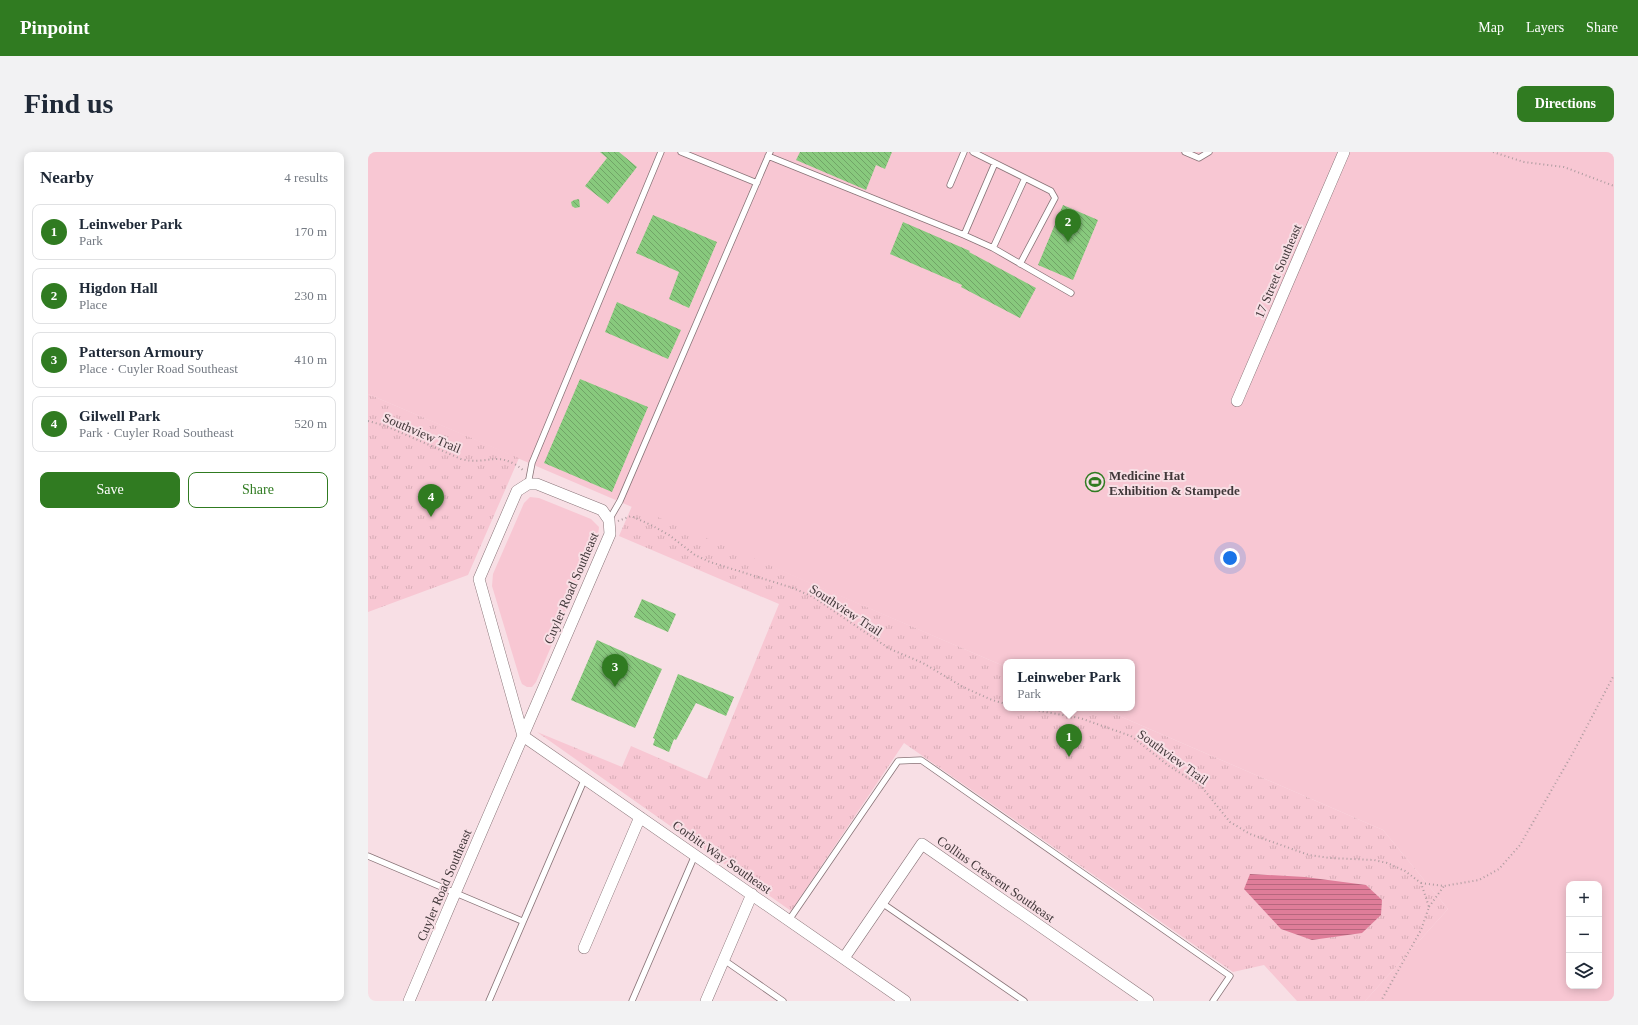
<!DOCTYPE html>
<meta charset="utf-8">
<style>
:root{--surface:#fff;--page:#f2f2f3;--text:#1f2937;--muted:#747a83;--line:#e0e1e3;--accent:#307b21}
body{margin:0;font-family:"Times New Roman",serif;background:var(--page);color:var(--text)}
.controls{position:absolute;right:12px;bottom:12px;display:grid;overflow:hidden;border-radius:8px;box-shadow:0 2px 10px #0003}
.controls button{width:36px;height:36px;display:grid;place-items:center;padding:0;border:0;border-bottom:1px solid var(--line);background:var(--surface);color:var(--text);font:20px sans-serif}
.you{position:absolute;left:862px;top:406px;width:14px;height:14px;margin:-10px;border:3px solid #fff;border-radius:50%;background:#1a73e8;box-shadow:0 0 0 6px #1a73e833}
.badge{display:grid;place-items:center;width:26px;height:26px;border-radius:50%;background:var(--accent);color:#fff;font-size:13px;font-weight:700}
.pin{position:absolute;translate:-50% -33px;filter:drop-shadow(0 1px 2px #0008)}
.pin::after{content:'';position:absolute;top:21px;width:14px;height:12px;background:inherit;clip-path:polygon(0 0,100% 0,50% 100%)}
.popup{position:absolute;left:635px;top:507px;width:132px;height:52px;box-sizing:border-box;display:grid;place-content:center;border-radius:8px;background:var(--surface);filter:drop-shadow(0 1px 3px #0005);font-size:13px;white-space:nowrap;color:var(--muted)}
.popup b{font-size:15px;color:var(--text)}
.popup::after{content:'';position:absolute;left:50%;top:100%;margin-left:-8px;border:8px solid transparent;border-top-color:var(--surface)}
.list{margin:0;padding:0;list-style:none}
h2{display:flex;justify-content:space-between;align-items:center;height:52px;margin:0;padding:0 16px;font-size:17px}
h2 small{font-size:13px;font-weight:400;color:var(--muted)}
.list li{display:grid;grid-template-columns:26px 1fr auto;gap:12px;align-items:center;box-sizing:border-box;height:56px;margin:0 8px 8px;padding:0 8px;border:1px solid var(--line);border-radius:8px}
.list b{display:block;font-size:15px;white-space:nowrap}
.list p{margin:0;font-size:13px;white-space:nowrap;color:var(--muted)}
.list em{font-size:13px;font-style:normal;color:var(--muted)}
.actions{display:flex;gap:8px;padding:12px 16px}
.actions a{flex:1;padding:9px 0;border:1px solid var(--accent);border-radius:8px;text-align:center;font-size:14px;color:var(--accent)}
.actions .main{background:var(--accent);color:#fff}
.icon{flex:none;width:22px;height:22px;fill:none;stroke:currentColor;stroke-width:2;stroke-linecap:round;stroke-linejoin:round}
.map{position:relative;flex:none;width:1246px;height:849px;overflow:hidden;border-radius:8px}
header{display:flex;align-items:center;gap:24px;box-sizing:border-box;height:56px;padding:0 20px;background:var(--accent);color:#fff}
header strong{font-size:19px}
nav{display:flex;gap:22px;margin-inline-start:auto;font-size:14px}
.intro{display:flex;align-items:center;justify-content:space-between;box-sizing:border-box;height:96px;padding:0 24px}
h1{margin:0;font-size:28px}
.button{padding:10px 18px;border-radius:8px;background:var(--accent);color:#fff;font-size:14px;font-weight:700}
main{display:flex;gap:24px;padding:0 24px}
aside{flex:1;background:var(--surface);border-radius:8px;box-shadow:0 2px 10px #0003}
.map>svg:first-child{display:block}
.grass{fill:#f8c7d3;fill-rule:evenodd}
.park{fill:url(#park-tufts)}
.water{fill:url(#water-rules)}
.building{fill:url(#building-back-hatch)}
.lines{fill:none;stroke-linecap:round;stroke-linejoin:round}
.lane-casing{stroke:#897478;stroke-width:7}
.street-casing{stroke:#897478;stroke-width:12}
.path{stroke:#ae9ca0;stroke-width:2;stroke-dasharray:1 3;stroke-linecap:butt}
.lane{stroke:#fff;stroke-width:5.5}
.street{stroke:#fff;stroke-width:11}
.labels{text-anchor:middle;dominant-baseline:central;stroke-width:4;stroke-linejoin:round;paint-order:stroke}
.street-label{font-size:13px;fill:#41383a;stroke:#f8dfe5}
.poi-label{font-size:13px;font-weight:bold;fill:#41383a;stroke:#f8dfe5;text-anchor:start}
</style>
<header>
<strong>Pinpoint</strong>
<nav><a>Map</a><a>Layers</a><a>Share</a></nav>
</header>
<div class="intro"><h1>Find us</h1><a class="button">Directions</a></div>
<main>
<aside>
<h2>Nearby<small>4 results</small></h2>
<ul class="list">
<li><span class="badge">1</span><div><b>Leinweber Park</b><p>Park</p></div><em>170 m</em></li>
<li><span class="badge">2</span><div><b>Higdon Hall</b><p>Place</p></div><em>230 m</em></li>
<li><span class="badge">3</span><div><b>Patterson Armoury</b><p>Place · Cuyler Road Southeast</p></div><em>410 m</em></li>
<li><span class="badge">4</span><div><b>Gilwell Park</b><p>Park · Cuyler Road Southeast</p></div><em>520 m</em></li>
</ul>
<div class="actions"><a class="main">Save</a><a>Share</a></div>
</aside>
<div class="map">
<svg width="1246" height="849" viewBox="0 0 1246 849">
<defs>
<pattern id="park-tufts" width="24" height="20" patternUnits="userSpaceOnUse"><rect width="24" height="20" fill="#f8c7d3"/><path d="M3 7l-1-3M5 7V3M7 7l1-3M15 17l-1-3M17 17v-4M19 17l1-3" fill="none" stroke="#d6acb6"/></pattern>
<pattern id="water-rules" width="6" height="5" patternUnits="userSpaceOnUse"><rect width="6" height="5" fill="#df7d99"/><path d="M0 2.5h6" fill="none" stroke="#b6677e"/></pattern>
<pattern id="building-back-hatch" width="6" height="6" patternUnits="userSpaceOnUse"><rect width="6" height="6" fill="#88c97d"/><path d="M-1 5l2 2M0 0l6 6M5-1l2 2" fill="none" stroke="#71a467"/></pattern>
</defs>
<rect width="100%" height="100%" fill="#f8dfe5"/>
<path class="grass" d="M0 0H1246V849H997L1080 757 1015 678 733 556H764V510H638V515L0 242ZM1201 732H1231V834H1201Z
M162 345 171 346 223 367 231 375 230 384 168 530 164 535H159L154 532 152 527 124 434 125 422 156 351Z"/>
<path class="park" d="M0 242 151 306 100 423 0 460Z
M264 354 638 515V556H733L1015 678 1080 757 997 849H929L896 813 865 820 536 591 423 759 169 580 254 615 263 594 339 627 411 452 251 384Z"/>
<path class="water" d="M882 722 937 725 998 733 1014 748 1013 763 994 781 944 788 913 777 876 737Z"/>
<path class="building" d="M232 0H251L269 15 240 52 217 34 239 6Z
M432 0H524L517 17 508 13 498 38 428 8Z
M211 47 212 55 207 56 204 54 203 50 206 48Z
M695 53 730 68 705 128 670 113Z
M285 63 349 90 321 156 301 147 311 120 268 101Z
M535 70 602 99 601 100 668 136 652 166 593 135 594 133 522 102Z
M249 150 313 178 300 207 237 180Z
M212 227 280 255 244 340 176 311Z
M274 447 308 462 300 480 266 465Z
M229 488 294 517 267 576 203 548Z
M310 522 366 545 358 564 328 551 308 588 306 587 301 600 285 593 287 587 285 586Z"/>
<g class="lines">
<g class="lane-casing">
<path id="lane" d="M313 0 389 31
M605 0 683 39 687 46 652 112
M817 0 831 6 841 0
M400 4 596 83 625 96 703 141
M582 33 596 0
M596 83 627 11
M625 96 657 26
M160 332 164 311 293 0
M241 368 252 349 402 0
M0 704 154 769
M514 751 656 849
M421 768 530 609 553 608 862 824 845 849
M356 808 415 849
M121 849 217 626
M264 849 327 703"/>
</g>
<g class="street-casing">
<path id="street" d="M869 249 976 0
M155 584 537 849
M216 796 272 665
M476 806 554 692 780 849
M41 849C107 693 175 538 242 382L241 368 234 358 169 332H160L149 339 111 427 155 584
M338 849 384 742"/>
</g>
<path class="path" d="M1125 0 1156 10 1196 15 1246 34
M0 269 18 274 93 307C120 314 129 297 155 318
M250 369 263 364 283 373 301 383 327 403 342 410 425 436 445 445 522 497 555 511 595 535 624 548 638 552
M655 556 712 566 763 584 801 614 833 634 862 670 882 682 941 703 962 706 1006 708 1019 711 1037 719 1053 731 1061 755 1053 778 1013 849
M1053 731 1076 734 1111 728 1131 717 1152 693 1206 599 1246 523
M1061 755 1076 734"/>
<use href="#lane" class="lane"/>
<use href="#street" class="street"/>
</g>
<defs>
<g id="stadium-ring" transform="scale(1)"><circle r="9.5" fill="#f8dfe5" stroke="#307b21" stroke-width="1.5"/><path d="M0-5a6.5 5 0 1 0 0 10a6.5 5 0 1 0 0-10ZM-3.5-1.8h7v3.6h-7Z" fill="#307b21"/></g>
</defs>
<g fill-rule="evenodd">
<use href="#stadium-ring" x="727" y="330"/>
</g>
<g class="labels">
<g class="street-label">
<text transform="translate(910 119) rotate(-67)">17 Street Southeast</text>
<text transform="translate(54 281) rotate(23)">Southview Trail</text>
<text transform="translate(203 436) rotate(-67)">Cuyler Road Southeast</text>
<text transform="translate(478 458) rotate(33)">Southview Trail</text>
<text transform="translate(805 605) rotate(36)">Southview Trail</text>
<text transform="translate(354 705) rotate(35)">Corbitt Way Southeast</text>
<text transform="translate(628 727) rotate(35)">Collins Crescent Southeast</text>
<text transform="translate(76 733) rotate(-67)">Cuyler Road Southeast</text>
</g>
<g class="poi-label">
<text x="741" y="323">Medicine Hat<tspan x="741" dy="15">Exhibition &amp; Stampede</tspan></text>
</g>
</g>
</svg>
<div class="controls">
<button>+</button>
<button>−</button>
<button><svg class="icon" aria-label="layers" viewBox="0 0 24 24"><path d="M12 4l9 5-9 5-9-5zM3 14l9 5 9-5"/></svg></button>
</div>
<div class="you"></div>
<div class="pin badge" style="left:701px;top:605px">1</div>
<div class="popup"><b>Leinweber Park</b>Park</div>
<div class="pin badge" style="left:700px;top:90px">2</div>
<div class="pin badge" style="left:247px;top:535px">3</div>
<div class="pin badge" style="left:63px;top:365px">4</div>
</div>
</main>
